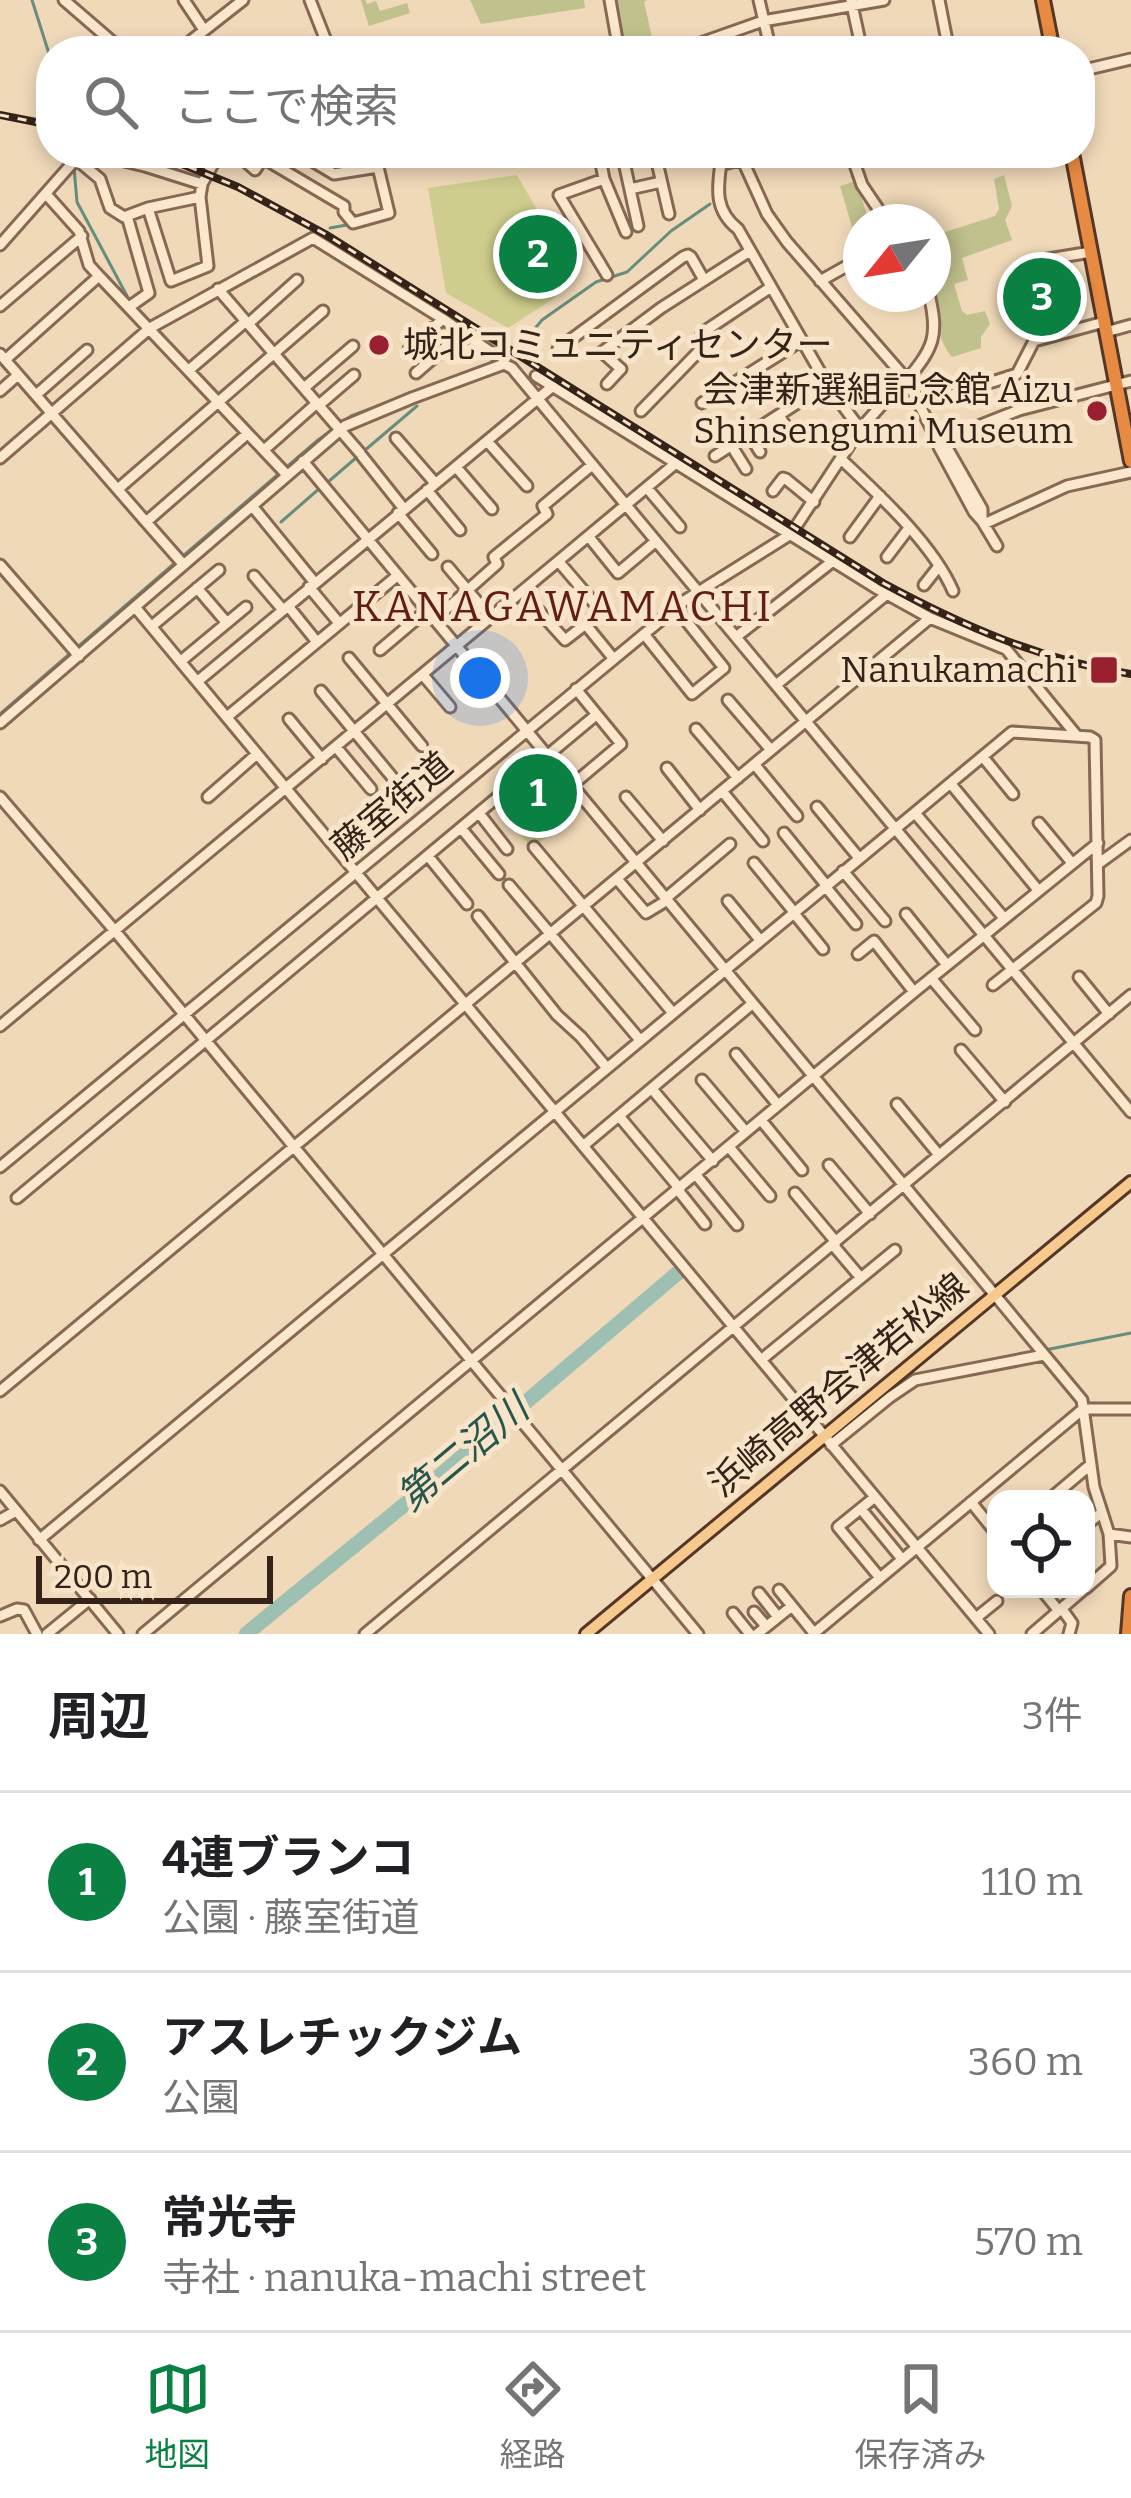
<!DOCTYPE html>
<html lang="ja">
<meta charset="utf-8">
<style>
:root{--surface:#fff;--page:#f6f6f6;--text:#202124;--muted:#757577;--line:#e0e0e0;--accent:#0b8043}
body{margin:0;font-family:Bitter,"Noto Sans JP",serif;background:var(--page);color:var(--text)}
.controls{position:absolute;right:36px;bottom:36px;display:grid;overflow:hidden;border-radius:24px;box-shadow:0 6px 18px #0003}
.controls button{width:108px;height:108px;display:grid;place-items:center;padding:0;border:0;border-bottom:3px solid var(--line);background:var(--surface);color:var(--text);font:60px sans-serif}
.compass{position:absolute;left:843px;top:204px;width:108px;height:108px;border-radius:50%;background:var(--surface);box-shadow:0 6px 18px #0003;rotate:240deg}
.scale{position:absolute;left:36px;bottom:30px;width:237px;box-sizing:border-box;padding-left:12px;border:6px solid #352319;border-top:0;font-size:33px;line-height:42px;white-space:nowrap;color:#352319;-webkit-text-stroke:9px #f7e4c9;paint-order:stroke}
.you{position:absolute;left:480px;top:678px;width:42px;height:42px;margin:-30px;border:9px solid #fff;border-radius:50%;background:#1a73e8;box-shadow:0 0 0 18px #1a73e833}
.badge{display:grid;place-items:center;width:78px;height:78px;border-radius:50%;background:var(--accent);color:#fff;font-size:39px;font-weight:700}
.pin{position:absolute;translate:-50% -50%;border:6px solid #fff;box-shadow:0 3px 12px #0006}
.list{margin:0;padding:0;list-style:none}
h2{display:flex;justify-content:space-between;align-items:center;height:156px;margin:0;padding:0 48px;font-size:51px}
h2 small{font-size:39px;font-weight:400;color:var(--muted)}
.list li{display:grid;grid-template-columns:78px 1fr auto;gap:36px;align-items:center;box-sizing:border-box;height:180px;padding:0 48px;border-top:3px solid var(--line)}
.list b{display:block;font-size:45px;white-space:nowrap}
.list p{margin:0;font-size:39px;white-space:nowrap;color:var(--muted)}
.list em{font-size:39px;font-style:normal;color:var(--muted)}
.icon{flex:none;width:66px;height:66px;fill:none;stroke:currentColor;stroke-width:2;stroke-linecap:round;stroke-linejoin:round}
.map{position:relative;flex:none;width:1131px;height:1634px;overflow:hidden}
.search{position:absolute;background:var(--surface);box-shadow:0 6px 18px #0003;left:36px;right:36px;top:36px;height:132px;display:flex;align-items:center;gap:30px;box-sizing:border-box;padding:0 42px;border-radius:48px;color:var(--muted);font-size:45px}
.sheet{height:696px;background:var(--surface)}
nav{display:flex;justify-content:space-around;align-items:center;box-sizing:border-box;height:168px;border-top:3px solid var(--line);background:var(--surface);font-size:33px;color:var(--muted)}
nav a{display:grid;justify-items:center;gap:6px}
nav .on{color:var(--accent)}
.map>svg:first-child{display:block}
.green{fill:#cecd8d}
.cemetery{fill:#c1c18e}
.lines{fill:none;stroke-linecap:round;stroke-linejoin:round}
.stream{stroke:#668d7e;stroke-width:3}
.river{stroke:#9ec0b2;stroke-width:15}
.minor-casing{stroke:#876853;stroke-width:15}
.major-casing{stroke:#543728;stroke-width:16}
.highway-casing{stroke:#543728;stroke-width:18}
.minor{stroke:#fbe7cc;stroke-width:9}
.major{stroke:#f7c98d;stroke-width:10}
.highway{stroke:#e78a42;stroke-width:12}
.rail-casing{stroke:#352319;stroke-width:8}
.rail{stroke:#f7e4c9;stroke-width:3;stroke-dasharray:9;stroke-linecap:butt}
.poi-dot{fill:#992030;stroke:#f7e4c9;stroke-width:4.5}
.labels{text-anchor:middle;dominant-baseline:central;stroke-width:10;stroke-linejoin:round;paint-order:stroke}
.poi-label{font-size:36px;fill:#352319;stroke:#f7e4c9;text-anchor:end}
.street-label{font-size:36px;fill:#352319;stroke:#f7e4c9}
.water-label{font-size:39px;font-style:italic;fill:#27564d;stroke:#f7e4c9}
.quarter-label{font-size:42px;letter-spacing:3px;fill:#641d16;stroke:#f7e4c9}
</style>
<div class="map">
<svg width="1131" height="1634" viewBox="0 0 1131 1634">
<rect width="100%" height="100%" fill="#f0d9b9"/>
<path class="green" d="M517 175 563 255 544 269 556 297 508 328 446 293 428 188Z
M530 774 567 821 532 848 493 804Z"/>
<path class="cemetery" d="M361 0H365L367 4 376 1 380 11 407 3 410 13 369 26Z
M470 0H584L585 8 481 24Z
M617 0H647L644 2 655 51H624L614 6Z
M1004 175 1012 206 1005 220 1012 240 962 258 968 280 954 284 962 311 967 315 985 311 990 324 981 337V348L952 357C935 337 927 293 937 268L933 266V236L995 216 999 209 994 179Z
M856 181 869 221 852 227 840 186Z"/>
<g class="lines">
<path class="stream" d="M32 0 51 60
M74 167 77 202 127 296
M330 228 352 224
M518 349 542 320 596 282 627 272 671 231 710 204
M364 451 417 406
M328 482 357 457
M281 522 320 488
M183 556 318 440 351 416 489 364
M0 714 176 562
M1045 1350 1131 1333
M889 1389 906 1377 964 1366
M595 1634 715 1533"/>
<path class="river" d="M246 1634 431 1483 680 1271"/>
<g class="minor-casing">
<path id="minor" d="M64 0 123 51
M184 0 204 30
M310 0 330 51
M610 0 619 51
M759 0 771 51
M851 0 862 51
M939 0 949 51
M178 51 243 0
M678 51 763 21 884 0
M1080 71 1131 59
M91 153 145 166 202 184
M236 153 255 170 263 158 344 206V212L353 223 389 213 378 167 334 174 299 153
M599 153 604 179 626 232
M622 153 638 226
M699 153 724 164 766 153
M851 153 862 185 887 222
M76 159 100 179 110 208 124 217 148 208 200 197
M742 159 767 214 787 242 907 380 938 442 946 446 982 509V521L997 546
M657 162 669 214
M721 163C717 190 715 211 738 229L827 384 860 429
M604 179 559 195 607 275
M630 189 661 182
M46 194 79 231 89 265 99 276
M148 208 171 281 208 266 200 197 202 184 219 153
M127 216 149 293 129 307
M0 245 76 159 88 153
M1036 261 1091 252
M820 281 861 258
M218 289 360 453
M0 306 82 236
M248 324 297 280
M1106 332 1131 325
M409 349 443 319
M558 349 683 257 688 255 691 257 704 280
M0 354 146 522 247 434
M5 360 99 276 287 475
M189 370 246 321
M416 373 462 333
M536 376 876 588 930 618 1006 649 1077 736
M907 380C934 347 939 336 929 294
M607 384 621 369 602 352 661 308 750 251
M304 388 353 346
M0 391 18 375
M36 395 87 350
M702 403 801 341
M319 405 354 375
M920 405 1017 374 1034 341 1104 322
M641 411 705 345 706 340 702 333 771 287
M779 415 789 432
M749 434 760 452
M396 438 435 483
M487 441 527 486
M731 445 746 469
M264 450 317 403
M362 456 404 509
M715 456 827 384
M0 458 150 328 313 238 443 319 492 353
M841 459C878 494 933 544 953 591
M303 461 1082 1400 1094 1487 1109 1534 1111 1566 1086 1588
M456 467 492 509
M647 488 680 527
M118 489 323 311
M427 490 460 530
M773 491 783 478 786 479 814 502
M253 507 315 583
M398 513 432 554
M982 521 974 512 939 447 938 442 1019 410 1131 381
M146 522 183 564
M984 524 1067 486 1131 472
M589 537 618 573 656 541
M850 537 880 496
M887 557 909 528
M0 565 79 656
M448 567 491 618
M254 576 283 610
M924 585 939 566
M309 587 339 623
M197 588 227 623
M288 606 317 642
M135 607 989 1634
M538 610 565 640 600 613V610L559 562
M434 620 497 564 494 557 547 514 543 506 592 465
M586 625 613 658
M152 626 219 570
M644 634 692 694 724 668 676 608
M736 637 833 561
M380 650 426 611
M349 658 422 746
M181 661 246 607
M423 675 450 707
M198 681 553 386
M776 685 887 594
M321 691 397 783
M728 700 771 750
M227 717 397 576
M289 719 322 759
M0 723 345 426 412 398 504 364 512 368 1131 1112
M696 729 738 778
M336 747 371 789
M983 757 1013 794
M755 765 797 816
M667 768 700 810
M951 784 1038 890
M571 786 621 744 576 689
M722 791 763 841
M0 797 115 931 698 1634
M208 797 257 754
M626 797 663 841
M817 807 859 858
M479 813 507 849
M915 813 1004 918
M1039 823 1072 863
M461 828 499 874
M784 833 826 885
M534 847 673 1013
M428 856 467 904
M754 863 794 912
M1098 864 1131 840
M843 871 885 921
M617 879 646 913 666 901
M509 885 640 1040
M825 886 856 924
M665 899 730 844
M728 901 760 940
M793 912 823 949
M906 914 947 965
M478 916 557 1015 581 1037 607 1068
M858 954 874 941 914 992
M1079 977 1109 1014
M931 978 975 1030
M0 1026 676 463
M961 1050 1005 1102
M736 1054 778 1105
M702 1080 746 1132
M652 1089 713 1161
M897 1104 939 1155
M619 1116 680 1189
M761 1120 802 1170
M583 1146 752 1004
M729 1147 770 1196
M829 1165 870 1214
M0 1167 684 601 791 534 860 429 887 399 910 385
M696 1175 737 1225
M678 1190 705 1224
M795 1193 836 1242
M17 1198 596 715
M833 1245 861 1278
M761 1360 895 1250
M0 1391 930 618
M831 1445 890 1397 915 1380 1044 1355
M0 1491 118 1634
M875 1497 838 1527 880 1578
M1050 1499 1090 1465
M971 1502 996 1533
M861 1509 902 1559
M0 1520 16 1511
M1086 1525 1101 1513
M1109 1534 1131 1537
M39 1540 1012 732 1090 737 1095 740 1098 896 1096 903 993 985
M1041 1589 1059 1611
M779 1590 814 1633
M759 1593 778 1617
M1062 1609 1072 1623 1069 1634
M754 1612 766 1626
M733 1613 750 1634
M0 1616 17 1609 24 1610 37 1634
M976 1618 997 1601
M47 1634 90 1599
M143 1634 914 992 1098 843
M365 1634 1131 995
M757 1634 792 1606
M813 1634 1083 1409H1131
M1032 1634 1084 1589"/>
</g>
<g class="major-casing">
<path id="major" d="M586 1634 1131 1182"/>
</g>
<g class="highway-casing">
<path id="highway" d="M1043 0 1053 51
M1072 153 1131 461
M1128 1634 1131 1596"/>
</g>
<use href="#minor" class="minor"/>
<use href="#major" class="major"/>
<use href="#highway" class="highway"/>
<g class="rail-casing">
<path id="rail" d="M0 115 51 125
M155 153 238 187 325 234 883 583C961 625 1042 661 1131 674"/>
</g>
<use href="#rail" class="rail"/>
</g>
<g class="poi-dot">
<circle cx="379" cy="345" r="12"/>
<circle cx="1097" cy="411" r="12"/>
<rect x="1089" y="655" width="30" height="30" rx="6"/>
</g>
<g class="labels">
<g class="poi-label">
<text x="403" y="345" text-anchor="start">城北コミュニティセンター</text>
<text x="1073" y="390">会津新選組記念館 Aizu<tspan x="1073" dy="41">Shinsengumi Museum</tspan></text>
<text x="1077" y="670">Nanukamachi</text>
</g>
<g class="street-label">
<text transform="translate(392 806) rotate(-40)">藤室街道</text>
<text transform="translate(839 1385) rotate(-40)">浜崎高野会津若松線</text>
</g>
<g class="water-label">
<text transform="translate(463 1453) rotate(-40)">第二沼川</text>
</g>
<g class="quarter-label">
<text x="563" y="607">KANAGAWAMACHI</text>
</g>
</g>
</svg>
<div class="controls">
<button><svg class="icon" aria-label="locate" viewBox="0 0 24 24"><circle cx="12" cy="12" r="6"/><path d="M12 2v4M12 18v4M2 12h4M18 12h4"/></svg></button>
</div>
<svg class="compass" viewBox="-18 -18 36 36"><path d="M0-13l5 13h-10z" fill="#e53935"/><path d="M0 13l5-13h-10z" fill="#757577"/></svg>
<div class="scale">200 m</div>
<div class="you"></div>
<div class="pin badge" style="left:538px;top:793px">1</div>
<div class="pin badge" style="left:538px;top:254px">2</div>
<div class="pin badge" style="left:1042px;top:297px">3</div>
<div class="search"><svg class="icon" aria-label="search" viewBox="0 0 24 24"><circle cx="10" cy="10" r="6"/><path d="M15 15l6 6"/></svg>ここで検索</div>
</div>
<section class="sheet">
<h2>周辺<small>3件</small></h2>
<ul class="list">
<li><span class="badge">1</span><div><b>4連ブランコ</b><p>公園 · 藤室街道</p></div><em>110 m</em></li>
<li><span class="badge">2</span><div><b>アスレチックジム</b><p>公園</p></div><em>360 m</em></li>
<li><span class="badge">3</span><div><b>常光寺</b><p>寺社 · nanuka-machi street</p></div><em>570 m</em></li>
</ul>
</section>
<nav>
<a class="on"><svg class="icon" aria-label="map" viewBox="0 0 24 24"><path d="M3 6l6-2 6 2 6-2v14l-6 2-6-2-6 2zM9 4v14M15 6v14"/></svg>地図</a>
<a><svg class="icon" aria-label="directions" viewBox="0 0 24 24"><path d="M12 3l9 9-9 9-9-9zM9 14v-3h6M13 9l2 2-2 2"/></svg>経路</a>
<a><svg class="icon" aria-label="saved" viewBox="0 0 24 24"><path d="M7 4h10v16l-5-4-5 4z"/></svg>保存済み</a>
</nav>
